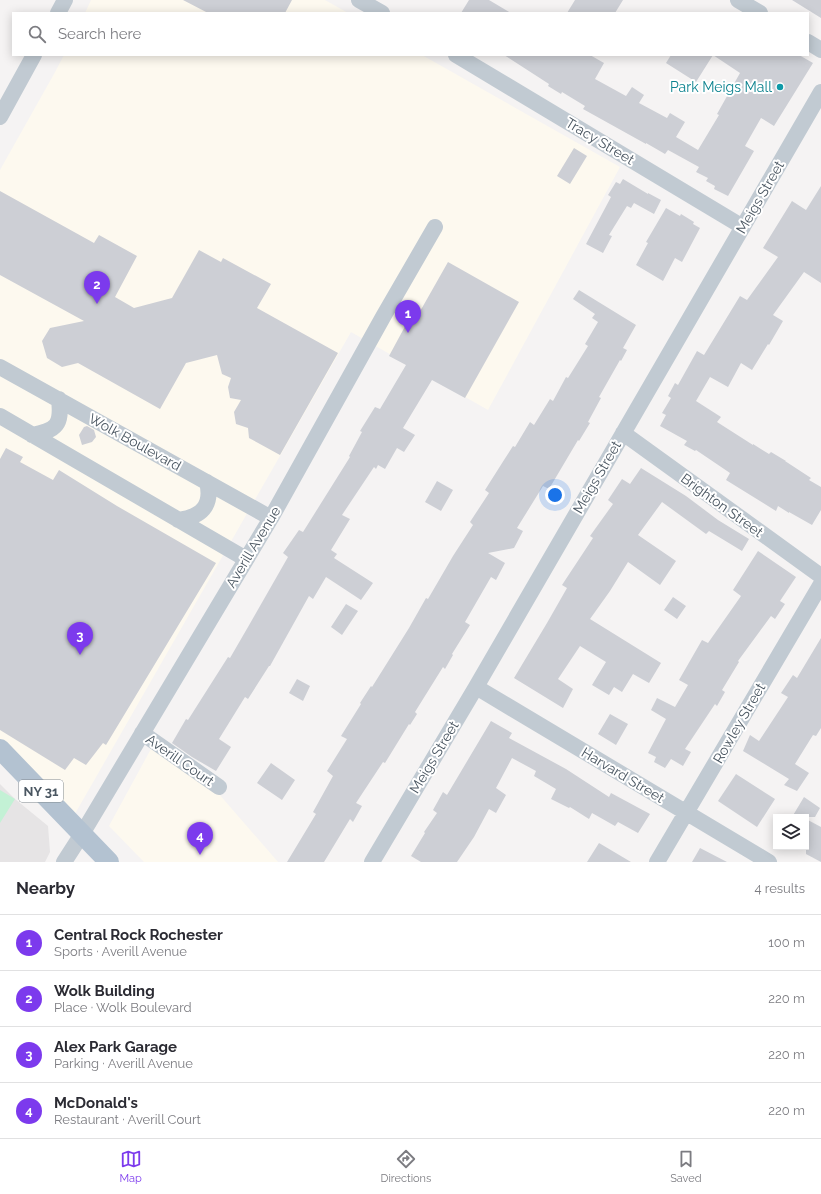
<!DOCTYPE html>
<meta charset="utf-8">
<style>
:root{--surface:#fff;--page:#f7f7f7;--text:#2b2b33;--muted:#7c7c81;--line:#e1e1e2;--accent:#7c3aed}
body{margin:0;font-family:Raleway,sans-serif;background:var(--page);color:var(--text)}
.controls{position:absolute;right:12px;bottom:12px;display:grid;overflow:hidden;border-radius:0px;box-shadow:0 2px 10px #0003}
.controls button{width:36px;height:36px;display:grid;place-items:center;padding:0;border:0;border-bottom:1px solid var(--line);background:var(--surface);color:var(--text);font:20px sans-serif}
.you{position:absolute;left:555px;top:495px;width:14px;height:14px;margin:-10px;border:3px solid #fff;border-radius:50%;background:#1a73e8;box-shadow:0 0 0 6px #1a73e833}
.badge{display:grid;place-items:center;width:26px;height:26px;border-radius:50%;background:var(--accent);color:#fff;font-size:13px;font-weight:700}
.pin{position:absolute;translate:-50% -33px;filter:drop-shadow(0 1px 2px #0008)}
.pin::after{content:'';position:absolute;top:21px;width:14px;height:12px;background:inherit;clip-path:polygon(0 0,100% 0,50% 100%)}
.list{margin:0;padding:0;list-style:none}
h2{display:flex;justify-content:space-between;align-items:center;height:52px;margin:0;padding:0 16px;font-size:17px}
h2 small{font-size:13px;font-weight:400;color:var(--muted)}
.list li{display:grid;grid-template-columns:26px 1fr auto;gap:12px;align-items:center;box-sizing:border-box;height:56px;padding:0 16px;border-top:1px solid var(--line)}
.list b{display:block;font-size:15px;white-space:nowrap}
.list p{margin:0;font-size:13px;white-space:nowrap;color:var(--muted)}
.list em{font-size:13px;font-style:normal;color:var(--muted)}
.icon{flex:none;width:22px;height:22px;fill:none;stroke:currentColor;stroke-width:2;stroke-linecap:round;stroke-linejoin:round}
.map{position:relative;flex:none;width:821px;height:862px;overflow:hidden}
.search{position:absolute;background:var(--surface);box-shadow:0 2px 10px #0003;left:12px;right:12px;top:12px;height:44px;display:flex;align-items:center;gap:10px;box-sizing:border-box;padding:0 14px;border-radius:0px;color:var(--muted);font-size:15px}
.sheet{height:276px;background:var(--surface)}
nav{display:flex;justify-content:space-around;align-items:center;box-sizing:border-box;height:56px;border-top:1px solid var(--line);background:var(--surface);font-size:11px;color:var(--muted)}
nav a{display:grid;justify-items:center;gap:2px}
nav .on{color:var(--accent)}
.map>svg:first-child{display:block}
.commercial{fill:#fdf9ef}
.education{fill:#e6e4e5}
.green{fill:#c3f1d5}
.building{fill:#cdcfd5}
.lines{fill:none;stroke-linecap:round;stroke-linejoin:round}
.minor{stroke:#c1cad2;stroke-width:16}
.major{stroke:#b3c2d1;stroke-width:20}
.culture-dot{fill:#0f9aa8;stroke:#fff;stroke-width:1.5}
.labels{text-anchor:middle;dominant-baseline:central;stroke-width:4;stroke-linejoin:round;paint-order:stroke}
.shield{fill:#fff;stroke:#808990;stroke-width:1}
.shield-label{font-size:13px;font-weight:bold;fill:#4a5661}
.culture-label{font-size:14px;fill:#0d838f;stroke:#fff;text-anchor:end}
.street-label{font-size:14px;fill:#4a5661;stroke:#fff}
</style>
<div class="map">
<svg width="821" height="862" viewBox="0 0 821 862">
<rect width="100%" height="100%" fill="#f5f3f3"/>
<path class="commercial" d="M91 0H325L348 13H85Z
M64 55H422L620 167 488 410 351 332 72 819 0 745V170L54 74Z
M152 747 212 786 278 862H144L109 826Z"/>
<path class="education" d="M0 784 15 799 48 826 50 852 45 862H0Z"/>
<path class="green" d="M0 790 15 799 0 823Z"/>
<path class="building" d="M183 0H292L285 13H208Z
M469 0H489L511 13H461Z
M575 0H623L615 13H567Z
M792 0H821V18Z
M504 55H590L604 63 595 79 626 96 632 87 644 95 639 103 667 118 670 113 685 122 676 137 698 150 719 115 717 114 740 73 713 55 696 82 666 63 671 55H799L813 63 774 126 761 118 745 146 754 151 728 196 714 189 715 186 706 181 708 178 696 172 699 167 668 150 665 154 646 143V144L583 109 585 106 562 92 561 94 548 86 549 84Z
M574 148 587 156 570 184 557 176Z
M623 179 648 194V193L661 200 654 214 634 203 631 208 627 206 609 235 612 236 603 253 586 244 611 197 608 195 616 182 620 184Z
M821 186V283L804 272 773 315 783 321 769 345 768 344 752 370 741 363 728 387 710 377 696 401 721 417 717 422 753 445V444L769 454 771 452 786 461H785L811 478 809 480 821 487V510L812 525 789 512V513L778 506 776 511 726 480 730 473 696 450 695 451 684 445 687 441 660 426 666 415 662 413 671 398 668 396 675 383 678 385 697 351 704 355 740 296 747 300 778 257 763 248 792 201 806 210Z
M0 191 94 243 99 235 137 256 115 297 134 308 172 298 199 250 221 262 223 258 271 284 257 308 338 353 280 455 249 438 248 428 236 424 234 412 241 400 230 398 228 387 231 378 222 374 217 355 186 363 160 409 78 363 62 367 47 358 42 341 50 328 84 321 0 275Z
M666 208 680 216 681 214 694 222 693 224 700 228 682 262 675 258 663 281 636 265 648 243 646 242Z
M448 262 519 302 465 398 432 380 403 428 415 435 404 452 397 448 385 469 378 465 376 469 374 467 342 515 350 519 331 550 337 554 334 558 373 583 361 600 326 577 313 599 309 596 270 666H269L248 699 245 697 219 739 231 747 216 771 192 757 172 743 186 719 188 720 228 657 230 658 248 627 288 557 283 553 299 530 303 532 350 457 349 456 362 432 360 431 375 407 380 409 406 365 389 356 409 319 414 322Z
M579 290 636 325 623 348 627 350 621 361 620 360 599 397 601 398 588 422 590 423 579 441 578 440 549 489 543 486 517 528 523 531 514 548 488 553 505 563 496 580 491 577 465 622 470 625 452 654 453 655 445 669 443 667 415 712 417 714 410 725 409 724 385 763 383 762 356 803 362 806 353 822 350 819 324 862H287L316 814 313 812 333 776 327 771 347 739 341 736 361 704 360 703 371 686 372 687 409 628 426 598 428 599 453 556 473 525 470 522 489 493 485 490 504 460 513 446 515 447 530 422 534 425 550 399 553 401 566 377 568 378 588 346 585 344 598 322 592 318 595 314 573 299Z
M87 426 94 430 96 437 92 442 82 445 79 435 84 427Z
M6 448 23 457 20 462 53 480 59 470 117 506 216 563 106 745 103 743 86 765 74 758 65 770 0 730V459Z
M641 468 686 496 718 520 749 539 742 551 709 531 706 534 662 502 638 535 676 561 660 585 628 562 610 591 590 619 661 663 649 683 633 674 622 692 614 687 609 695 592 685 606 662 580 646 558 679 573 689 563 708 514 678 547 623 567 588 562 585 593 538 590 536 613 504 608 500 622 479 630 484Z
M437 481 453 490 441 511 425 502Z
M758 551 796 577 780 601 785 604 775 619 771 616 738 661 739 662 722 690 725 692 717 706 715 704 685 749 691 752 683 766 671 759 665 768 654 762 656 757 648 753 666 719 651 710 657 698 675 707 688 685 679 680 702 640 708 643 741 596 733 590Z
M673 597 686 606 677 619 664 610Z
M346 604 358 611 342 635 331 627Z
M821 638V728L816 736 813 735 795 764 809 773 797 791 784 785 789 779 743 751 750 735 759 741 788 697 781 693 793 675 797 678Z
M297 679 310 686 303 701 289 693Z
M610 714 628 724 616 745 598 734Z
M491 721 512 733 509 738 566 769 609 797 611 793 650 814 638 833 618 822 615 826 592 813 589 819 570 807 569 808 551 799 556 789 534 776 536 771 512 758 496 788 506 795 496 813 489 809 474 837 457 862H421L411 856 425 833 424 832 437 813 433 810 443 792 447 795Z
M271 763 295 780 282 800 257 783Z
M736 774 775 799 757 827 718 801Z
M804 797 820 808 815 817H792Z
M806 819 821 827V862L806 854Z
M599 843 631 862H587Z
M700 848 727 862H692Z"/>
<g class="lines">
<path class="minor" d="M359 0 382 13
M738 0 760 13
M58 13 65 0
M808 42 821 50
M456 55 743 227
M0 117 34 55
M0 367 271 518
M0 416 246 559
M623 433 821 576
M32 435C57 430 62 425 59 399
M178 520C201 517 213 506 207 482
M476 687 769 862
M142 733 219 787
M64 862 82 834 271 518 383 317 435 227
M372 862 476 687 821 92
M657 862 821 584"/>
<path class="major" d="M0 749 109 862"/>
</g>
<circle class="culture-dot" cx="780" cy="87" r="4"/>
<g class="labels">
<rect class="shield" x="19" y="780" width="44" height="22" rx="3"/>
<g class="shield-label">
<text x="41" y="791">NY 31</text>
</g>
<g class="culture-label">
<text x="772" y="87">Park Meigs Mall</text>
</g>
<g class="street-label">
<text transform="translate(600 141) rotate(31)">Tracy Street</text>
<text transform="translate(760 197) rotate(-60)">Meigs Street</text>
<text transform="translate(135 442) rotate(29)">Wolk Boulevard</text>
<text transform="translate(597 477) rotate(-60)">Meigs Street</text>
<text transform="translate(722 505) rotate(36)">Brighton Street</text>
<text transform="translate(253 547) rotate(-59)">Averill Avenue</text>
<text transform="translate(739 723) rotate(-60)">Rowley Street</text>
<text transform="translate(434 757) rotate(-59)">Meigs Street</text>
<text transform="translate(180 760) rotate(35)">Averill Court</text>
<text transform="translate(623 775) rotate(31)">Harvard Street</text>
</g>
</g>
</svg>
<div class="controls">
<button><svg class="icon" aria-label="layers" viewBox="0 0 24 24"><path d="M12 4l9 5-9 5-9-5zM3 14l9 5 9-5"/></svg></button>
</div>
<div class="you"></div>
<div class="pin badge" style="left:408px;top:333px">1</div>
<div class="pin badge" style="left:97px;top:304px">2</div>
<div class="pin badge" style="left:80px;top:655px">3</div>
<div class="pin badge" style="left:200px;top:855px">4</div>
<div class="search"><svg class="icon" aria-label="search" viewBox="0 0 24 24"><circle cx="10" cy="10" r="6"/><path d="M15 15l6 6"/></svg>Search here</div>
</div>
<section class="sheet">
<h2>Nearby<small>4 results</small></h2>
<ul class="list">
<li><span class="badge">1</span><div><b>Central Rock Rochester</b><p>Sports · Averill Avenue</p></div><em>100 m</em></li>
<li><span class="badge">2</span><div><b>Wolk Building</b><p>Place · Wolk Boulevard</p></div><em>220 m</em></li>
<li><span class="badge">3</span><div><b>Alex Park Garage</b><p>Parking · Averill Avenue</p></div><em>220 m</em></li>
<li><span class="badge">4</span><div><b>McDonald's</b><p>Restaurant · Averill Court</p></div><em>220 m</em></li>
</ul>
</section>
<nav>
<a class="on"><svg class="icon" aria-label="map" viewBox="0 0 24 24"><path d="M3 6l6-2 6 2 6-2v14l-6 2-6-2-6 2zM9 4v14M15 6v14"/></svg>Map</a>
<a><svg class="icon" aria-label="directions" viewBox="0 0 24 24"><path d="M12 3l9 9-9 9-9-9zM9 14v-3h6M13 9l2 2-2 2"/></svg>Directions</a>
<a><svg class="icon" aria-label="saved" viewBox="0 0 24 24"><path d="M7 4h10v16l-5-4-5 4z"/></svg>Saved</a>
</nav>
